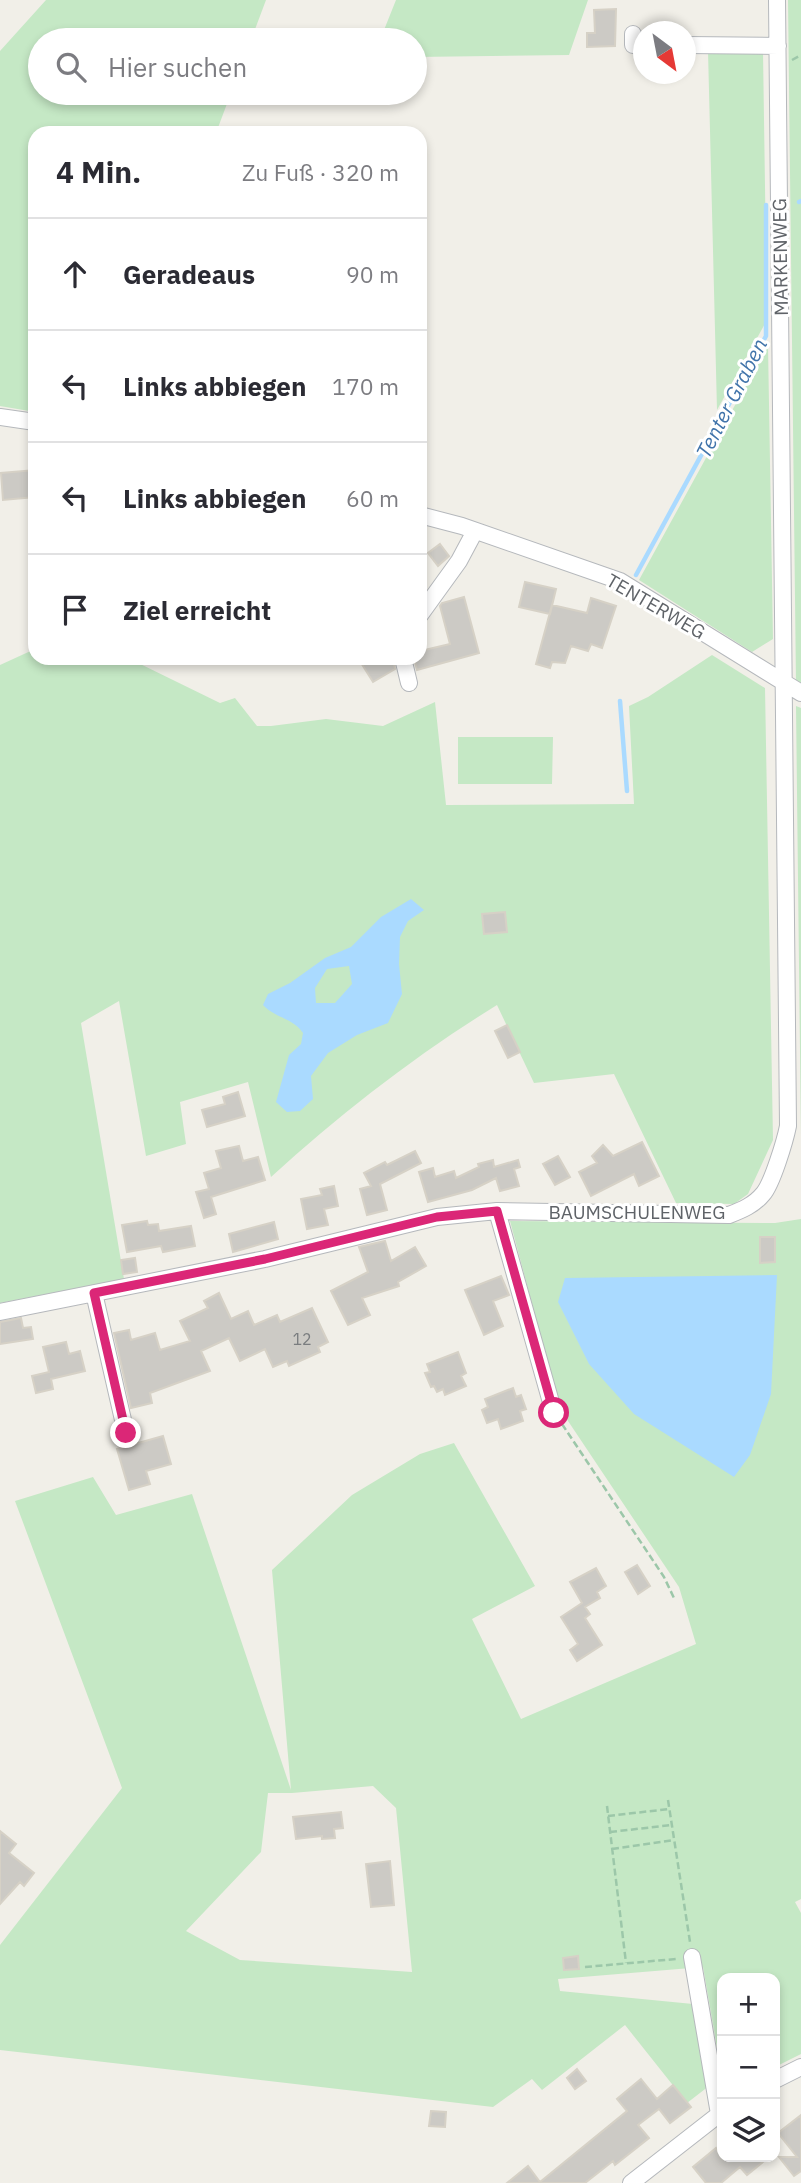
<!DOCTYPE html>
<html lang="de">
<meta charset="utf-8">
<style>
:root{--surface:#fff;--page:#f7f7f7;--text:#2b2b33;--muted:#7c7c81;--line:#e1e1e2}
body{margin:0;font-family:"IBM Plex Sans",sans-serif;background:var(--page);color:var(--text)}
.controls{position:absolute;right:21px;bottom:21px;display:grid;overflow:hidden;border-radius:14px;box-shadow:0 4px 10px #0003}
.controls button{width:63px;height:63px;display:grid;place-items:center;padding:0;border:0;border-bottom:2px solid var(--line);background:var(--surface);color:var(--text);font:35px sans-serif}
.compass{position:absolute;left:633px;top:21px;width:63px;height:63px;border-radius:50%;background:var(--surface);box-shadow:0 4px 10px #0003;rotate:148deg}
.stop{position:absolute;width:21px;height:21px;margin:-16px;border:5px solid #db2777;border-radius:50%;background:#fff}
.stop.end{background:#db2777;border-color:#fff;box-shadow:0 2px 7px #0008}
.list{margin:0;padding:0;list-style:none}
h2{display:flex;justify-content:space-between;align-items:center;height:91px;margin:0;padding:0 28px;font-size:30px}
h2 small{font-size:23px;font-weight:400;color:var(--muted)}
.list li{display:grid;grid-template-columns:46px 1fr auto;gap:21px;align-items:center;box-sizing:border-box;height:112px;padding:0 28px;border-top:2px solid var(--line)}
.list b{display:block;font-size:26px;white-space:nowrap}
.list em{font-size:23px;font-style:normal;color:var(--muted)}
.icon{flex:none;width:38px;height:38px;fill:none;stroke:currentColor;stroke-width:2;stroke-linecap:round;stroke-linejoin:round}
.map{position:relative;flex:none;width:801px;height:2183px;overflow:hidden}
.search{position:absolute;background:var(--surface);box-shadow:0 4px 10px #0003;left:28px;top:28px;width:399px;height:77px;display:flex;align-items:center;gap:18px;box-sizing:border-box;padding:0 24px;border-radius:38px;color:var(--muted);font-size:26px}
.panel{position:absolute;background:var(--surface);box-shadow:0 4px 10px #0003;left:28px;top:126px;width:399px;height:539px;border-radius:21px}
.map>svg:first-child{display:block}
.green{fill:#c5e8c5;fill-rule:evenodd}
.water{fill:#aadaff;fill-rule:evenodd}
.lines{fill:none;stroke-linecap:round;stroke-linejoin:round}
.stream{stroke:#aadaff;stroke-width:4.5}
.building{fill:#cccac5;stroke:#d6d1c6;stroke-width:2}
.minor-casing{stroke:#b5b8bc;stroke-width:18}
.path{stroke:#9cc7a9;stroke-width:2.5;stroke-dasharray:7 3.5;stroke-linecap:butt}
.minor{stroke:#fff;stroke-width:16}
.route{stroke:#db2777;stroke-width:9}
.labels{text-anchor:middle;dominant-baseline:central;stroke-width:6;stroke-linejoin:round;paint-order:stroke}
.number-label{font-size:16px;fill:#7a7d7f}
.street-label{font-size:19px;fill:#5f6368;stroke:#fff}
.water-label{font-size:21px;font-style:italic;fill:#4174aa;stroke:#fff}
</style>
<div class="map">
<svg width="801" height="2183" viewBox="0 0 801 2183">
<rect width="100%" height="100%" fill="#f1efe8"/>
<path class="green" d="M46 0H266L251 40H40V93H231L216 133H35V412L0 406V51Z
M396 0H588L569 55 415 57V40H380Z
M788 0H801V684L796 683Z
M708 51 763 52 767 320 717 410Z
M768 345 773 639 752 652 639 580Z
M35 649V658H128L220 703 235 698 257 726H271L326 719 383 726 435 702 446 805 634 804 629 706 648 697 712 655 765 688 773 1140 748 1194 734 1204 676 1203 614 1074 534 1083 497 1005C416 1055 341 1113 271 1177L248 1082 180 1102 186 1144 146 1156 119 1001 81 1023 124 1279 0 1303V665Z
M796 706 801 708V1138V1137Z
M458 737H553L552 784H458Z
M801 1219V1899L795 1902 801 1913V2054L775 2067V1978H722V2076L703 1967 558 1979 560 1991 693 2004 709 2086 687 2103 625 2025 542 2090 532 2079 493 2107 0 2050V1945L122 1788 15 1501 93 1477 116 1515 192 1494 291 1790 272 1570 352 1495 420 1454 454 1443 535 1586 472 1619 521 1719 696 1644 679 1587 560 1409 510 1221 775 1223ZM373 1786 396 1808 412 1972 240 1960 186 1931 261 1852 268 1793H292Z"/>
<path class="water" d="M411 899 424 910 408 921 400 937 399 964 402 994 388 1023 357 1035 328 1053 311 1076 313 1099 300 1111 287 1112 276 1102 289 1055 301 1044 303 1033C293 1018 275 1018 263 1005L268 994 290 983 325 958 351 947 381 917ZM349 966 352 984 335 1003H316L315 988 327 969Z
M777 1275 771 1394 750 1455 734 1477 634 1414 589 1364 558 1302 565 1278Z"/>
<g class="lines">
<path class="stream" d="M799 202 801 201
M636 575 766 336V205
M620 701 627 791"/>
</g>
<path class="building" d="M616 9 615 46 587 47V33H595L594 10Z
M35 470V497L3 500 1 473Z
M440 544 449 556 438 566 428 553Z
M525 582 556 589 550 614 519 607Z
M464 597 479 653 417 670 414 658H420V651L450 644 440 606 442 603Z
M591 598 616 606 602 648 591 644 588 651 571 646 565 663 552 662 550 668 536 664 552 605 587 613Z
M358 658H393L395 669 373 682Z
M505 912 507 932 484 934 482 914Z
M507 1025 520 1052 508 1058 495 1031Z
M238 1092 245 1116 207 1127 202 1110 225 1104 223 1097Z
M642 1142 659 1176 639 1186 634 1174 591 1196 579 1172 597 1163 592 1156 603 1145 613 1156Z
M239 1146 243 1161 258 1157 265 1180 211 1197 216 1214 204 1218 196 1192 209 1189 204 1173 221 1168 216 1151Z
M415 1151 421 1163 380 1184 387 1210 367 1215 360 1189 371 1186 364 1173 385 1162 387 1165Z
M558 1156 570 1177 555 1185 543 1164Z
M493 1160 494 1167 518 1160 520 1167 514 1169 519 1186 500 1191 496 1178 472 1190 428 1202 419 1172 433 1168 435 1177 454 1171 456 1178 479 1167 478 1164Z
M334 1186 338 1206 324 1209 328 1225 307 1229 301 1199 322 1195 320 1189Z
M147 1221 148 1225 158 1224 159 1231 191 1226 195 1246 163 1252 161 1246 127 1252 122 1225Z
M274 1222 278 1239 233 1252 229 1234Z
M760 1237H775V1262L760 1263Z
M385 1241 391 1261 415 1247 426 1266 398 1282 399 1286 362 1298 370 1315 348 1325 331 1291 368 1272 359 1247Z
M135 1258 137 1272 123 1274 121 1260Z
M501 1276 509 1295 493 1301 503 1326 484 1335 465 1290Z
M219 1293 231 1319 248 1311 254 1325 277 1315 280 1322 312 1308 328 1342 318 1347 320 1352 289 1366 287 1361 273 1367 265 1349 240 1361 229 1338 201 1351 210 1371 150 1393 152 1403 131 1408 114 1333 129 1330 131 1340 155 1333 160 1350 190 1341 180 1321 208 1308 204 1301Z
M21 1318 23 1328 31 1327 33 1339 0 1344V1322Z
M66 1342 69 1354 80 1351 85 1371 51 1379 53 1389 36 1393 32 1376 49 1372 43 1347Z
M458 1352 466 1373 461 1376 466 1386 445 1395 443 1389 437 1392 434 1386 431 1387 425 1373 430 1372 427 1364Z
M513 1388 516 1397 521 1395 526 1409 520 1411 523 1421 501 1429 498 1419 487 1423 482 1410 488 1407 485 1399Z
M163 1436 171 1464 146 1471 150 1484 129 1490 117 1449Z
M637 1565 650 1586 638 1594 625 1572Z
M596 1568 606 1586 597 1592 600 1598 585 1607 590 1614 585 1618 602 1645 577 1661 570 1650 578 1644 561 1617 582 1603 570 1582Z
M341 1812 343 1828 334 1829 335 1838 322 1839V1836L296 1839 293 1817Z
M0 1831 16 1844 9 1853 34 1873 24 1886 20 1882 0 1904Z
M390 1861 394 1905 371 1907 366 1864Z
M578 1956 579 1969 564 1970 563 1958Z
M577 2069 586 2081 575 2089 567 2078Z
M641 2079 657 2099 673 2085 691 2107 670 2123 659 2109 638 2125 649 2138 615 2165 613 2161 585 2183H507L528 2166 540 2182 627 2111 617 2099Z
M431 2111 446 2112 445 2127 429 2126Z
M801 2115V2171L794 2176 779 2157H797L778 2133Z
M716 2148 722 2157H769L747 2175 740 2167 721 2183H706L693 2167Z"/>
<g class="lines">
<g class="minor-casing">
<path id="minor" d="M633 34V45H644
M686 45 778 46
M0 417 35 422
M420 515 462 526 620 581 801 693
M420 615 459 561 475 531
M403 658 409 683
M497 1211 554 1413
M94 1293 126 1433
M0 1312 265 1259 437 1217 497 1211 729 1215C742 1210 754 1205 763 1194 772 1184 785 1141 788 1126L777 0
M692 1957 719 2114
M775 2080 801 2067
M631 2183 722 2112"/>
</g>
<path class="path" d="M792 60 801 55
M562 1424 664 1577 674 1598
M668 1800 690 1942
M607 1806 626 1963
M608 1816 669 1809
M610 1832 672 1825
M612 1849 674 1840
M585 1967 676 1959"/>
<use href="#minor" class="minor"/>
</g>
<g class="lines">
<path class="route" d="M126 1433 94 1293 265 1259 437 1217 497 1211 554 1413"/>
</g>
<g class="labels">
<g class="number-label">
<text x="302" y="1339">12</text>
</g>
<g class="street-label">
<text transform="translate(780 257) rotate(-91)">MARKENWEG</text>
<text transform="translate(656 606) rotate(30)">TENTERWEG</text>
<text x="637" y="1212">BAUMSCHULENWEG</text>
</g>
<g class="water-label">
<text transform="translate(731 398) rotate(-63)">Tenter Graben</text>
</g>
</g>
</svg>
<div class="controls">
<button>+</button>
<button>−</button>
<button><svg class="icon" aria-label="layers" viewBox="0 0 24 24"><path d="M12 4l9 5-9 5-9-5zM3 14l9 5 9-5"/></svg></button>
</div>
<svg class="compass" viewBox="-18 -18 36 36"><path d="M0-13l5 13h-10z" fill="#e53935"/><path d="M0 13l5-13h-10z" fill="#7c7c81"/></svg>
<div class="stop" style="left:554px;top:1413px"></div>
<div class="stop end" style="left:126px;top:1433px"></div>
<div class="search"><svg class="icon" aria-label="search" viewBox="0 0 24 24"><circle cx="10" cy="10" r="6"/><path d="M15 15l6 6"/></svg>Hier suchen</div>
<section class="panel">
<h2>4 Min.<small>Zu Fuß · 320 m</small></h2>
<ul class="list">
<li><svg class="icon" aria-label="ahead" viewBox="0 0 24 24"><path d="M12 20V5M6 11l6-6 6 6"/></svg><div><b>Geradeaus</b></div><em>90 m</em></li>
<li><svg class="icon" aria-label="left" viewBox="0 0 24 24"><path d="M17 20v-9H6M10 6l-5 5 5 5"/></svg><div><b>Links abbiegen</b></div><em>170 m</em></li>
<li><svg class="icon" aria-label="left" viewBox="0 0 24 24"><path d="M17 20v-9H6M10 6l-5 5 5 5"/></svg><div><b>Links abbiegen</b></div><em>60 m</em></li>
<li><svg class="icon" aria-label="arrive" viewBox="0 0 24 24"><path d="M6 21V4h12l-3 4 3 4H6"/></svg><div><b>Ziel erreicht</b></div></li>
</ul>
</section>
</div>
